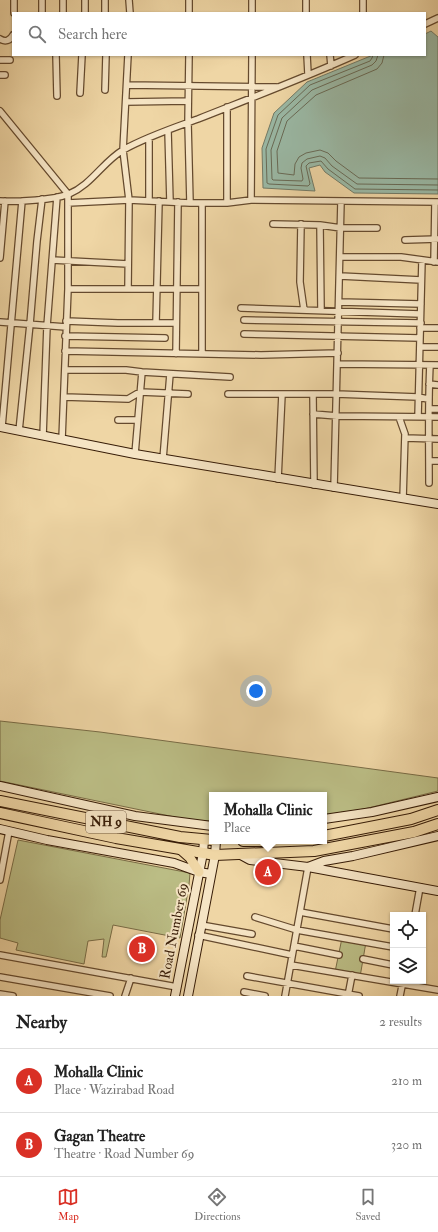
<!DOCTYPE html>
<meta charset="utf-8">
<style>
:root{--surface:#fff;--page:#f2f2f2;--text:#222;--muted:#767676;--line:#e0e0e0;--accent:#d93025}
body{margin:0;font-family:"IM FELL Double Pica",serif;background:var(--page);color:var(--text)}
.controls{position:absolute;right:12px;bottom:12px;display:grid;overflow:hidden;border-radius:0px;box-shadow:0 1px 3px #0004}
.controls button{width:36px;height:36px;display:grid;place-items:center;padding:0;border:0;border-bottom:1px solid var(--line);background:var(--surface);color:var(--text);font:20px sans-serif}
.you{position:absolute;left:256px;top:691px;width:14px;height:14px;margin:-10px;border:3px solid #fff;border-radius:50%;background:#1a73e8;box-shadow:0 0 0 6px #1a73e833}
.badge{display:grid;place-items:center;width:26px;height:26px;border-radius:50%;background:var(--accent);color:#fff;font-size:13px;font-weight:700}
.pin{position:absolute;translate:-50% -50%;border:2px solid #fff;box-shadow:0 1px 4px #0006}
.popup{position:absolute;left:209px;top:792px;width:118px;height:52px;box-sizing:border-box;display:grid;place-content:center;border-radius:0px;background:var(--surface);filter:drop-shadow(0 1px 3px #0005);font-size:13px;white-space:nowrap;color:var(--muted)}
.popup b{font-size:15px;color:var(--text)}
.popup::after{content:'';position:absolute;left:50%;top:100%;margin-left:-8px;border:8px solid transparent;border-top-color:var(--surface)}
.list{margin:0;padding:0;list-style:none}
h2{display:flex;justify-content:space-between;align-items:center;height:52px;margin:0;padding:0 16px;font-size:17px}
h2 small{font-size:13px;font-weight:400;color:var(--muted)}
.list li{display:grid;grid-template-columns:26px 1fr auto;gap:12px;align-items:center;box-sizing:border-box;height:64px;padding:0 16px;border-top:1px solid var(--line)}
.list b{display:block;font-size:15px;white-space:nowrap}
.list p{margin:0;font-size:13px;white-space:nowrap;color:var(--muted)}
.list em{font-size:13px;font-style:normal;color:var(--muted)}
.icon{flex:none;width:22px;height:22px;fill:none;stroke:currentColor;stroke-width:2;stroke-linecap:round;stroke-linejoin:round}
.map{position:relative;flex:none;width:438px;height:996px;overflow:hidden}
.search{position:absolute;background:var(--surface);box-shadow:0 1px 3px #0004;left:12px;right:12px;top:12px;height:44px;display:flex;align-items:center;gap:10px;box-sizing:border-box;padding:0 14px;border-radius:0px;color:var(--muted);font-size:15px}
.sheet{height:180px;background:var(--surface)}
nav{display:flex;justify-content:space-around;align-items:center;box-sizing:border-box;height:56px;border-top:1px solid var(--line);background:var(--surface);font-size:11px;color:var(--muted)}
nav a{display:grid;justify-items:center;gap:2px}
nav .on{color:var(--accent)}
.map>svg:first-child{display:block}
.green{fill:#bbbd85;stroke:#796c46}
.water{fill:#9ab9a6;stroke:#727a66}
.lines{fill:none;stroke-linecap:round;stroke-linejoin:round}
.shore{stroke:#686a56;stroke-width:1}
.street-casing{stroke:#654a2e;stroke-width:8}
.secondary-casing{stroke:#371c07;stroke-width:10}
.primary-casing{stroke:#371c07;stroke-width:11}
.highway-casing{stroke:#371c07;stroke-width:12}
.street{stroke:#f5e4c4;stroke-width:5.5}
.secondary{stroke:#f5e4c4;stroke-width:8}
.primary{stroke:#efd6a5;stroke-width:9}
.highway{stroke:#efd6a5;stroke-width:10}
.labels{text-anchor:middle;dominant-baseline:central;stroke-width:4;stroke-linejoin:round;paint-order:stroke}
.shield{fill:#f5e4c4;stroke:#705840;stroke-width:1}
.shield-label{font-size:13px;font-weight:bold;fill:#371c07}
.street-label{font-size:14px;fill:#371c07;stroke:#f5e4c4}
</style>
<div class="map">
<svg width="438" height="996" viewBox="0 0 438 996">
<rect width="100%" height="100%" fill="#efd6a5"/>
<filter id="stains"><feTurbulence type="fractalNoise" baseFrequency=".005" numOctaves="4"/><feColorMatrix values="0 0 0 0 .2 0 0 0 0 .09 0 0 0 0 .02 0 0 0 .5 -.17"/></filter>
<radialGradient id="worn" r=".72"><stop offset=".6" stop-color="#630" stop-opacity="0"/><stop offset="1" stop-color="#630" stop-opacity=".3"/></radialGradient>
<path class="green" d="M0 721 100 732 438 778V791L364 809 324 815V795H212V821H194L0 781Z
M18 840 190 873 189 885 180 938 113 925 106 957H102L104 939 88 941 84 964 16 950 18 943 0 938V920Z
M342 938 366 942 360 977 335 972Z"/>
<path class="water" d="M431 31 438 37V194L354 193 325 172 320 165 309 168 315 191 263 188 262 148 274 113 307 82 373 55H425V34Z"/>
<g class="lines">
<path class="shore" d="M373 55 372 58 370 61 310 85 278 115 266 149 267 183 269 184 308 186 310 184 306 166 309 163 321 161 328 169 355 189 438 190
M378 55 376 61 372 65 312 90 282 118 271 150 272 179 273 180 302 181 303 179 301 168 302 163 307 159 320 156 325 158 332 166 357 184 438 185
M384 55 382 63 377 69 316 95 287 121 277 151 278 173 294 175 295 164 299 157 306 153 320 150 328 153 336 161 359 178 438 179"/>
<g class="street-casing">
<path id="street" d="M42 0V13
M63 0V13
M105 0V13
M129 0 130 13
M252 0V13
M363 0V13
M14 13V0
M85 13V0
M189 13V0
M306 13V0
M425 24 438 18
M0 39C5 42 10 41 13 35
M56 55 57 96
M189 55 188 123 190 203
M307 55 308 74
M330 55 331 66
M0 60H10
M0 75H5
M127 85 276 87
M105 90 106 55
M80 93 82 55
M126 102 187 101
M227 107V203
M0 111 68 194V289L62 439
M168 131 170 202
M149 138V201
M251 200 252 55
M0 201C17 202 54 200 69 194 91 185 103 162 123 150 146 137 173 128 198 119 251 98 304 78 355 55
M68 203 129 200 190 203H227L251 200 438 202
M273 224 320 225 341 228H377
M301 224 300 282 304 310
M320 225 321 310
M405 240 438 239
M340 257H401L438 262
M0 258 5 201
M52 260 128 264
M434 262 435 202
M340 276 421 280
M68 289H201
M128 289 129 200 123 150 128 55
M339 302 421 304
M241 308 420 314
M244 320 421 323
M66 321 118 323H176
M0 322 66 327
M156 323 159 201
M420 328H438
M244 334 420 338
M65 336 165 338
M420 347H438
M65 351 261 355 338 353
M176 354 178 202
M202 354V203
M337 364 438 365
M65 370H126L142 372 230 377
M429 384 438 385
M228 394H336L418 397 428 399
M313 395 314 485
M64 397 128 399 140 392 188 394
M429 409H438
M313 414 337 416 438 417
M399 417 405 434 403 499
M418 417 422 260
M118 420H138
M2 427 22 201
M19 431 30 324 37 241 42 199
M43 436 47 326 57 197
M405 438 438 439
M135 454 142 372
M163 459 170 374
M429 461H438
M278 479 282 394
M429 483C429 443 428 404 430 365
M334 488 341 201
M0 880 9 831
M300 912 393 929
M415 915 420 887
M255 917 297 930 393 947
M201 925 252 934
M198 935 292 955
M294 946 339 955
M0 955 177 987
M363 959 393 965
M291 965 438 990
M247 976 359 996
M0 977 110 996
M244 992 265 996
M0 994 13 996
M125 996 131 978
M285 996 308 867
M348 996 352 975
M400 996 403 981"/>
</g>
<g class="secondary-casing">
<path id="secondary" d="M0 427 135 454 438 504
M0 786 135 816 212 826
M324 819 372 812 438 797
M0 829 47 840 174 863 199 872 211 874
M239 854 250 860 308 867 438 891
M308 867 324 861 353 856 438 836
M175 996 203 853 204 840
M188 996 215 855 216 841"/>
</g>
<g class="primary-casing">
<path id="primary" d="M181 850 190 858 199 872"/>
</g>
<g class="highway-casing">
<path id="highway" d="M0 801 180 837 212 840
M0 813 116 838 215 855 314 851 414 832 438 824
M324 836 411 819 438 810
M243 841H267"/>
</g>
<use href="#street" class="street"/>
<use href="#secondary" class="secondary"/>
<use href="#primary" class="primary"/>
<use href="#highway" class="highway"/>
</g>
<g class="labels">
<rect class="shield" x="86" y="811" width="40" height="22" rx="3"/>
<g class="shield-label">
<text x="106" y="822">NH 9</text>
</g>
<g class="street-label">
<text transform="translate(174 931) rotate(-79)">Road Number 69</text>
</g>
</g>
<rect width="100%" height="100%" filter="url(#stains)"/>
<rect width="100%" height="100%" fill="url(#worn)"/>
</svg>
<div class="controls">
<button><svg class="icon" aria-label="locate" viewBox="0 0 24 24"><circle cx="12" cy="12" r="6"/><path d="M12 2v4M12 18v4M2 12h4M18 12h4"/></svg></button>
<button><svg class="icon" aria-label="layers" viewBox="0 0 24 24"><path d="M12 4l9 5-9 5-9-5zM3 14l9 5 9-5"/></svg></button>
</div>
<div class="you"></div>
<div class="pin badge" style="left:268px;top:872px">A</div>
<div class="popup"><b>Mohalla Clinic</b>Place</div>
<div class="pin badge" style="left:142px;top:949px">B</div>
<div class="search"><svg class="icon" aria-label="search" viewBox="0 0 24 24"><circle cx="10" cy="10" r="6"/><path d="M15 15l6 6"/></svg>Search here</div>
</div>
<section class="sheet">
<h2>Nearby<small>2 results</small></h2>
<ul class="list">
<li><span class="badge">A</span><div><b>Mohalla Clinic</b><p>Place · Wazirabad Road</p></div><em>210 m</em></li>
<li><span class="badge">B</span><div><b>Gagan Theatre</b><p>Theatre · Road Number 69</p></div><em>320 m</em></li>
</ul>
</section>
<nav>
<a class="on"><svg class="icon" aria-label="map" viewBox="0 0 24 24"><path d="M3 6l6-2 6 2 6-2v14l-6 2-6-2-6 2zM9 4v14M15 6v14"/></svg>Map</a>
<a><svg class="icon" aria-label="directions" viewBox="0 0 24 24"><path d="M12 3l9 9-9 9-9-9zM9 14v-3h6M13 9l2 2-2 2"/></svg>Directions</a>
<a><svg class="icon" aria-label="saved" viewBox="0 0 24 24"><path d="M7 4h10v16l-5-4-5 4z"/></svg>Saved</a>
</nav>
